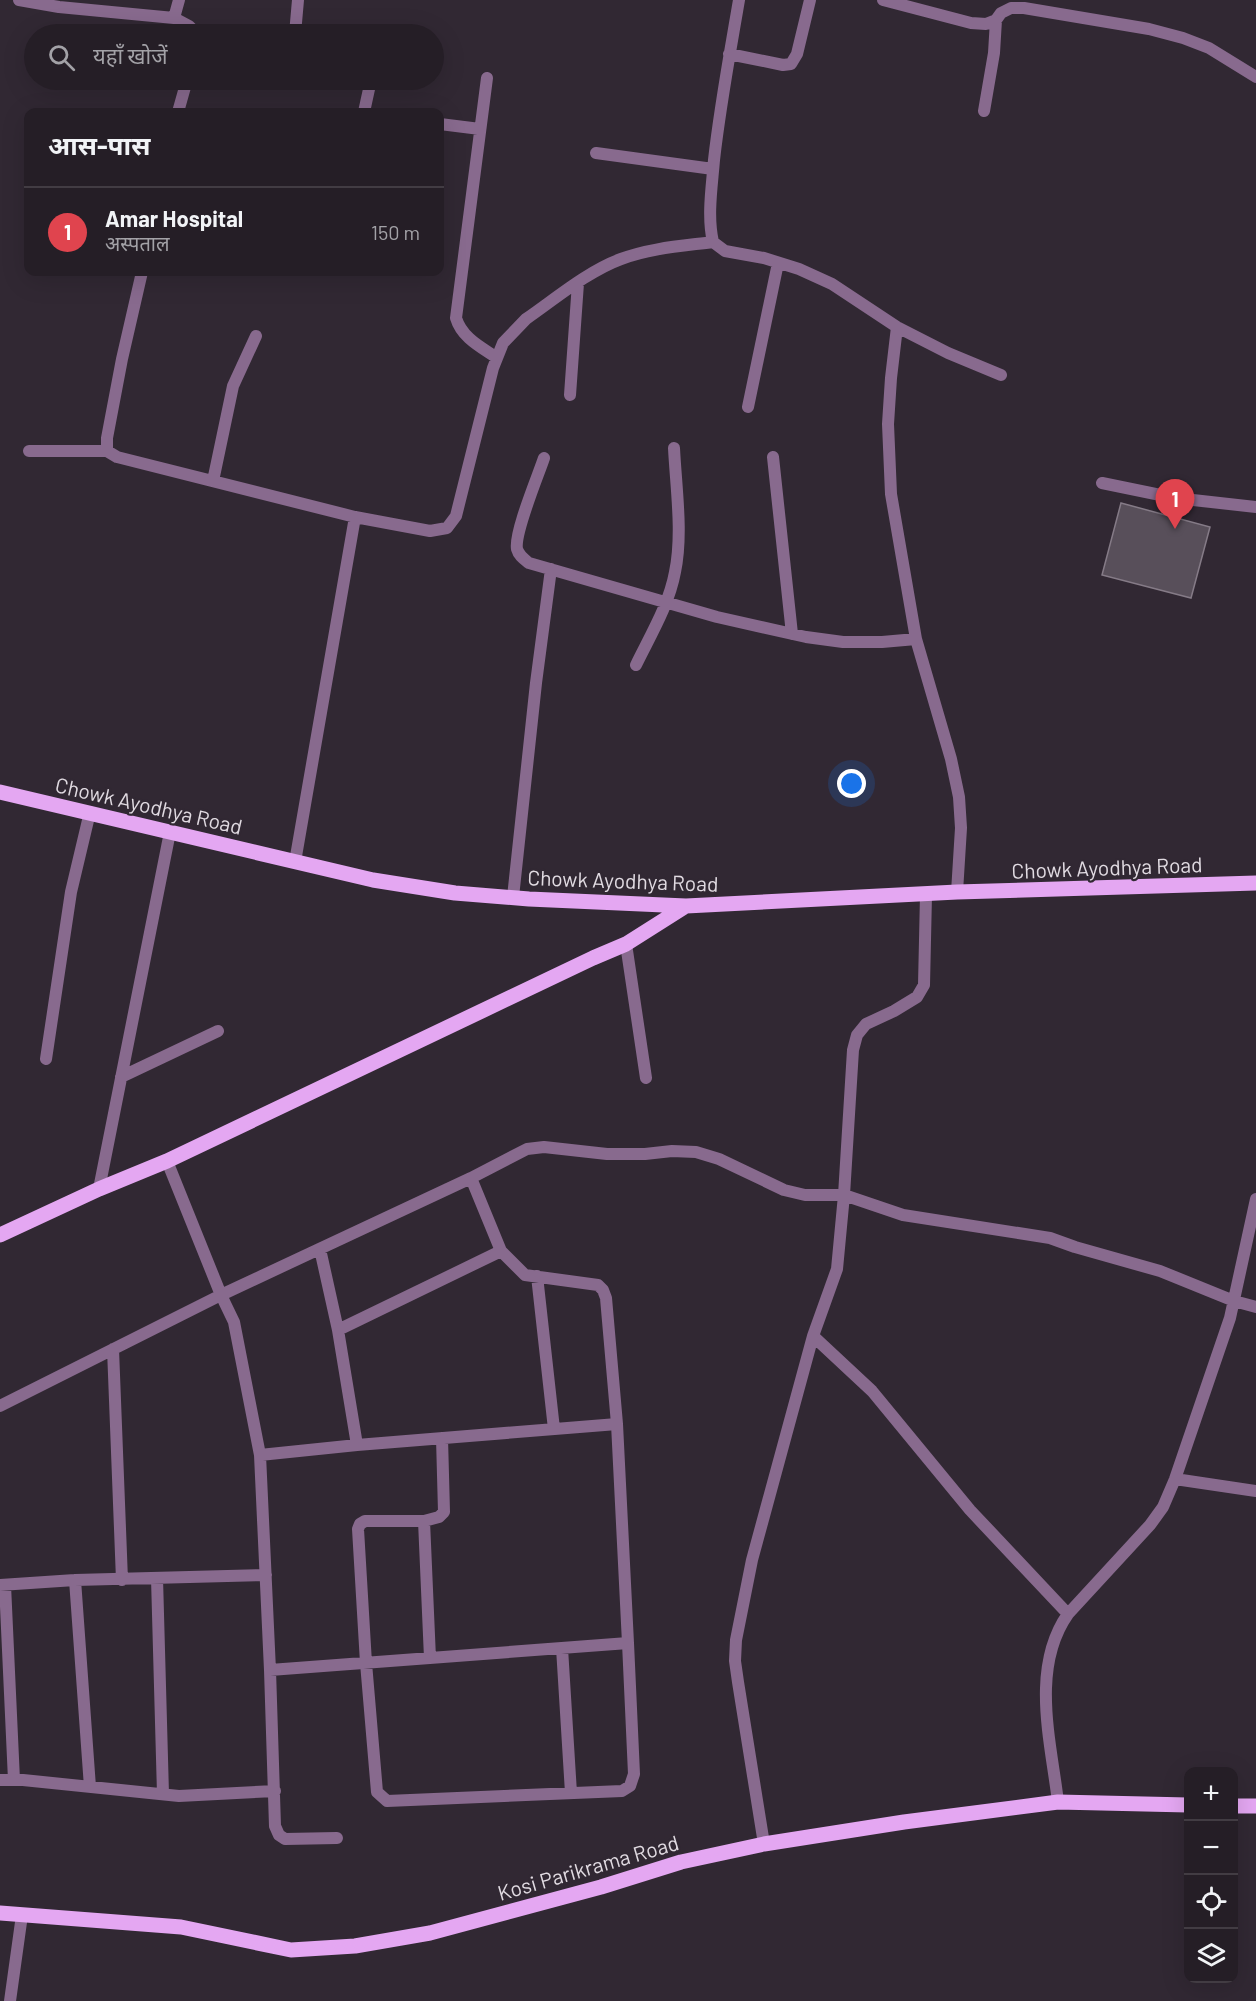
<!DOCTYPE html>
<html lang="hi">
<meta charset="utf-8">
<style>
:root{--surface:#251e26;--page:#312b32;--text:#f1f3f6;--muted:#a3a2a7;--line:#423c43;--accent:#0b8043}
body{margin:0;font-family:Barlow,"Noto Sans Devanagari",sans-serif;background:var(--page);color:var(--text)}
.controls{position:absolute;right:18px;bottom:18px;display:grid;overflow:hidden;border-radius:12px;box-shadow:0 6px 24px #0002}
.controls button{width:54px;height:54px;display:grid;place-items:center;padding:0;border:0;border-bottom:2px solid var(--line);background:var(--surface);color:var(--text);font:30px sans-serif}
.you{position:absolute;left:852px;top:784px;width:21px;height:21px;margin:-15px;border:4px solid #fff;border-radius:50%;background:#1a73e8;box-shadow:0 0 0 9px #1a73e833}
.badge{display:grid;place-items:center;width:39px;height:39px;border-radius:50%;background:var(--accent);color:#fff;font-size:20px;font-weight:700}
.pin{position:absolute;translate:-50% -50px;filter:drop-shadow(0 2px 3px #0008)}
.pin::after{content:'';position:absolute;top:32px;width:21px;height:18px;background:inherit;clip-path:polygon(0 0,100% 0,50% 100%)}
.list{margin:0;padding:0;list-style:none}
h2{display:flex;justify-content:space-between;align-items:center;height:78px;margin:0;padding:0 24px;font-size:26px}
h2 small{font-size:20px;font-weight:400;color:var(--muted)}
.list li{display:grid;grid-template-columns:39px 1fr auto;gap:18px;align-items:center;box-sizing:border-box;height:90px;padding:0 24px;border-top:2px solid var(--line)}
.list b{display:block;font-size:22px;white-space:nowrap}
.list p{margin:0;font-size:20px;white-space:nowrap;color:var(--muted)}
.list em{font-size:20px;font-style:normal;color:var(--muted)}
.icon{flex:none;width:33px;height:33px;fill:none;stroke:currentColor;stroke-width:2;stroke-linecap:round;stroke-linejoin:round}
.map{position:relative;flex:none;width:1256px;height:2001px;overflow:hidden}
.search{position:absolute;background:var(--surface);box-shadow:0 6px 24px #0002;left:24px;top:24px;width:420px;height:66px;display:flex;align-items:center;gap:15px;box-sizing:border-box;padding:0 21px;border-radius:33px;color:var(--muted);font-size:22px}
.panel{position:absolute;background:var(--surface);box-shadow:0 6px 24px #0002;left:24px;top:108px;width:420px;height:168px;border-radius:12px}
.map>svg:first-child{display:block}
.building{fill:#584f5a;stroke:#857b87;stroke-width:1.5}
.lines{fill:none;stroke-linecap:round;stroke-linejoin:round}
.street{stroke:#886a8e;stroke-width:12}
.primary{stroke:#e4a7f2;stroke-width:15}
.labels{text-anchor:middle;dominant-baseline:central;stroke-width:4.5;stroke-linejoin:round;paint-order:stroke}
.street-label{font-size:21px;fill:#e1dbe2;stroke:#312833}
</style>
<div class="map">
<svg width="1256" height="2001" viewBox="0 0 1256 2001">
<rect width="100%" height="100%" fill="#312833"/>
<path class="building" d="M1121 503 1210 527 1191 598 1102 575Z"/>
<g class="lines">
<path class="street" d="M19 0 59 7 174 18 189 26 197 34
M739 0C730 53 720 106 714 160 712 186 707 216 713 242L725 251 764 258 799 269 832 284 897 327 948 353 1001 375
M883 0 971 23 986 24 996 20 1001 13 1011 8H1024L1149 29 1183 38 1209 48 1256 77
M174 18 179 0
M295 34 298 0
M729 54 783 65 791 64 797 54 810 0
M487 78 456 318C462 338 481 347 497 358
M984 111 994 53 996 20
M178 112 187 80
M364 112 371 80
M440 124 480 129
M596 153 713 169
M142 272 122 359 107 438V451L117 457 355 517 430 531 447 528 456 516 493 368 503 343 526 319C555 299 588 271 621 259 650 248 682 246 713 242
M897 327 891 378 888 424 891 494 916 639 951 759 959 797 961 828 957 892
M570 395 578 283
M748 407 778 263
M29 451H107
M773 457 792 634
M544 458C538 476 514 533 517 549 519 556 524 559 529 563L717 617 806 637 843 642H882L916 639
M213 481 233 386 256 336
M1102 483 1175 498 1256 507
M636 665C650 636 669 605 675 572 683 534 676 488 674 448
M295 862 355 517
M513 897 536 683 551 569
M626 944 646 1078
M46 1059 71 892 90 812
M121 1077 218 1031
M167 1161 221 1295 234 1322 260 1455 270 1670 275 1826 279 1835 285 1839 337 1838
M99 1189 170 832
M320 1249 338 1330
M537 1276 554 1429
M813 1336 872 1391 970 1510 1068 1614
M113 1349 122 1580
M0 1406 221 1295 471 1178 527 1149 544 1147 607 1154H645L672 1151 696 1152 719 1159 784 1190 805 1195H844L903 1215 1050 1238 1075 1247 1160 1271 1234 1301 1256 1307
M357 1445 338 1330 501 1251
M260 1455 357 1445 617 1424
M1175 1479 1256 1491
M424 1521H365L360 1524 358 1529 366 1663 377 1792 387 1801 622 1791 630 1786 634 1774 628 1643
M157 1578 163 1794
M75 1580 90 1787
M0 1585 75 1580 266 1575
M5 1585 14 1780
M562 1648 571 1793
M430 1658 424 1521 439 1517 444 1512 442 1438
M270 1670 628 1643 617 1424 606 1298 603 1290 598 1285 525 1275 501 1251 471 1178
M0 1780H23L179 1796 275 1791
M1058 1802C1051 1742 1030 1668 1068 1614L1150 1525 1163 1507 1175 1479 1230 1318 1256 1199
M764 1844 738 1682 735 1661 736 1640 752 1560 813 1336 837 1269 844 1195 853 1050 857 1035 866 1024 894 1011 917 997 924 985 926 895
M10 2001 22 1915"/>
<path class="primary" d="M0 792 373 880 455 893 529 899 686 906 957 892 1256 883
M0 1235 99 1189 167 1161 593 958 626 944 686 906
M1234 1806H1256
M0 1913 181 1927 291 1950 355 1946 430 1933 601 1887 681 1862 764 1844 904 1822 1058 1802 1188 1805"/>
</g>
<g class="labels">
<g class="street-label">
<text transform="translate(149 805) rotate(13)">Chowk Ayodhya Road</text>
<text transform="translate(1107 867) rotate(-2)">Chowk Ayodhya Road</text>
<text transform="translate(623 880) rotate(2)">Chowk Ayodhya Road</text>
<text transform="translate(588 1867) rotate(-16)">Kosi Parikrama Road</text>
</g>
</g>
</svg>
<div class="controls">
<button>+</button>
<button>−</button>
<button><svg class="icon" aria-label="locate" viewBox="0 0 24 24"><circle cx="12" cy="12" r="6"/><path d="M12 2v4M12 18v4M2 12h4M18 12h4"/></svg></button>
<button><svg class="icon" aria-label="layers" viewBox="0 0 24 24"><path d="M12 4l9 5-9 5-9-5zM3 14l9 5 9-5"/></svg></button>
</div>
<div class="you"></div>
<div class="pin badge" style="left:1175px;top:529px;background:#e0444e">1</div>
<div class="search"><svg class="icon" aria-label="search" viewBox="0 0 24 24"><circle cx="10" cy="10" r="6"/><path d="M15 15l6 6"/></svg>यहाँ खोजें</div>
<section class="panel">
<h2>आस-पास<small></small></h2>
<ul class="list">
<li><span class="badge" style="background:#e0444e">1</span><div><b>Amar Hospital</b><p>अस्पताल</p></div><em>150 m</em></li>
</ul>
</section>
</div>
